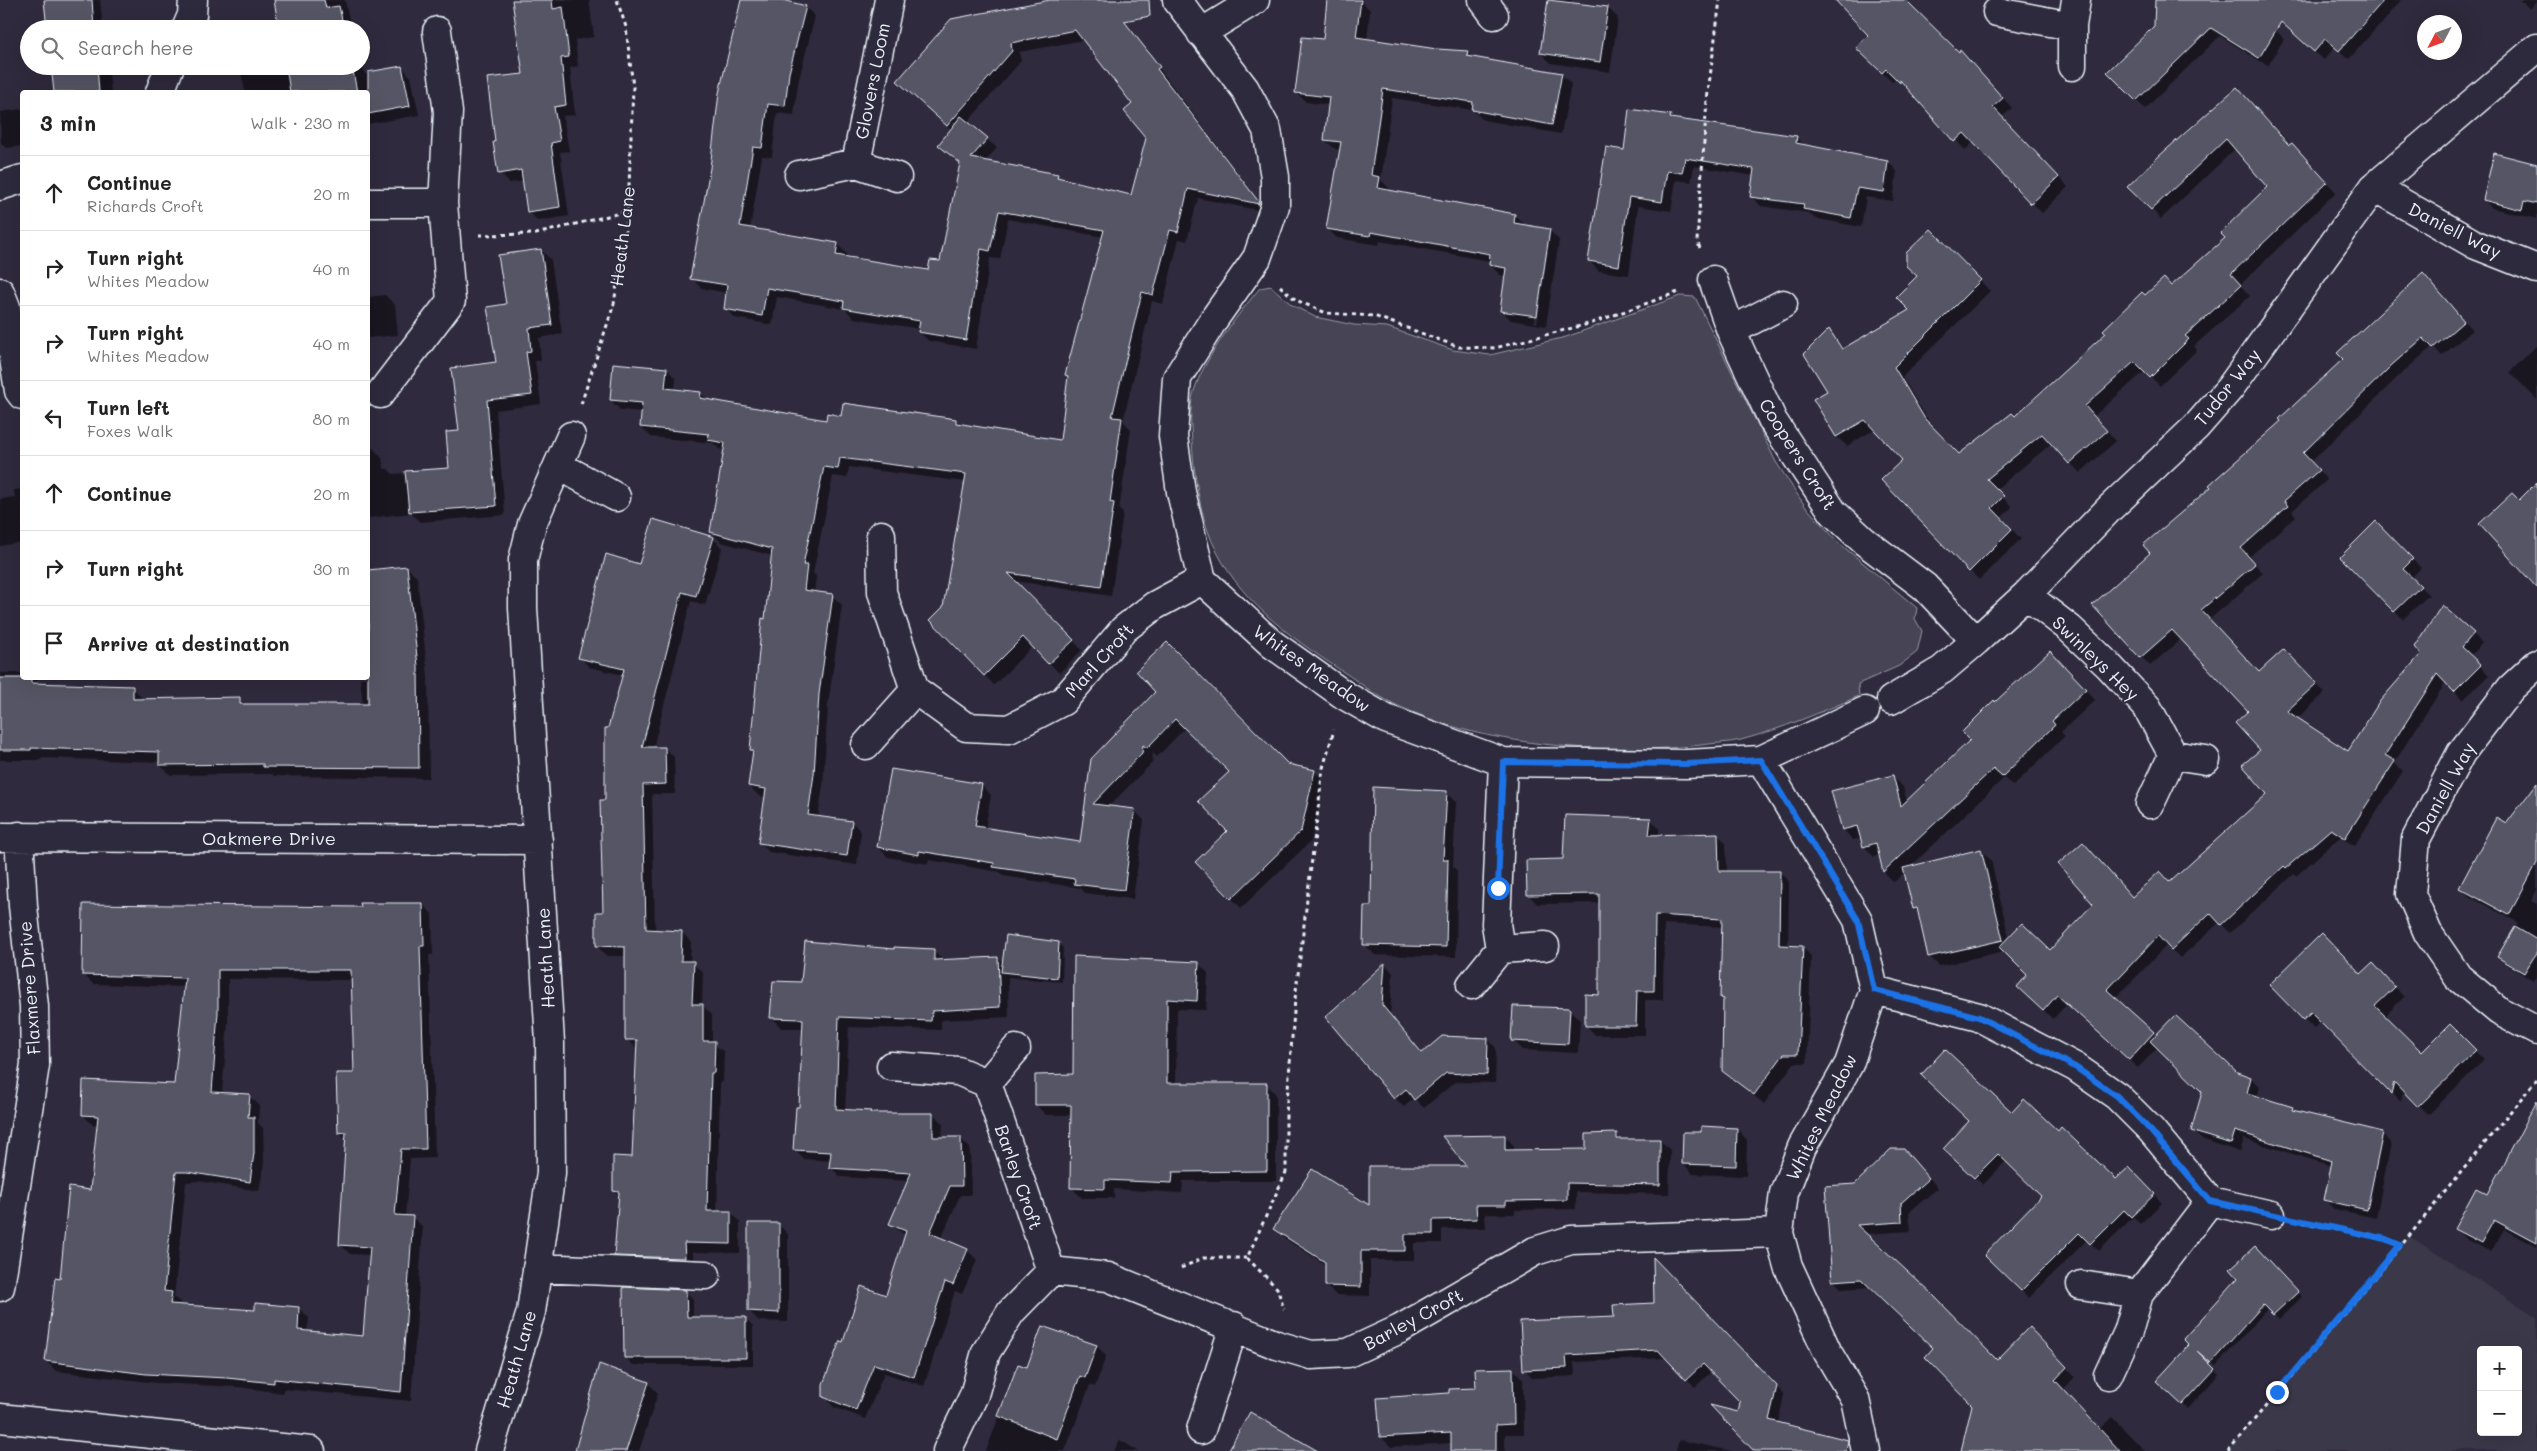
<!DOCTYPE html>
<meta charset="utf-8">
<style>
:root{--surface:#fff;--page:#f6f6f6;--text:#222;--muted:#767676;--line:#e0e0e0}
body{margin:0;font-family:Mali,sans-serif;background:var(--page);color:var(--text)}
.controls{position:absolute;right:15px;bottom:15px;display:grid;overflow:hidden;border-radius:5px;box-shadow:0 5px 20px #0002}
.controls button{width:45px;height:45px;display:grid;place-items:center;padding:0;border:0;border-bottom:1px solid var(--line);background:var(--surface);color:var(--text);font:25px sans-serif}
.compass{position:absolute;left:2417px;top:15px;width:45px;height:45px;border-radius:50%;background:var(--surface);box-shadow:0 5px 20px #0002;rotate:229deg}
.stop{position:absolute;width:15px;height:15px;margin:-11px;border:4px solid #1a73e8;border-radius:50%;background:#fff}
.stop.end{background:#1a73e8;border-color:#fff;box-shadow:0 1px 5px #0008}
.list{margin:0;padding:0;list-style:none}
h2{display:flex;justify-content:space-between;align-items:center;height:65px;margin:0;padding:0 20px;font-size:21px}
h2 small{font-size:16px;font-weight:400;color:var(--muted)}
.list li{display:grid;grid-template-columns:32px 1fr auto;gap:15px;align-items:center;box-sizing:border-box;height:75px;padding:0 20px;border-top:1px solid var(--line)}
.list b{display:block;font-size:19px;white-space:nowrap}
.list p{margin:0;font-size:16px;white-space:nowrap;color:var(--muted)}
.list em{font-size:16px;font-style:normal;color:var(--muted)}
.icon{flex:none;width:28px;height:28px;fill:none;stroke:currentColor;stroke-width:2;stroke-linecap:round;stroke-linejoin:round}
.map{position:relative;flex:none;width:2537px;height:1451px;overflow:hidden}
.search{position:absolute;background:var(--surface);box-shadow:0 5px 20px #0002;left:20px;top:20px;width:350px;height:55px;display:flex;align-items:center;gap:12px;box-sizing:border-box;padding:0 18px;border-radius:28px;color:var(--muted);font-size:19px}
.panel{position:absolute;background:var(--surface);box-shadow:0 5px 20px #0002;left:20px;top:90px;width:350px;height:590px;border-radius:5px}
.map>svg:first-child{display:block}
.built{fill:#3b3749;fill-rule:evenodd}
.green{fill:#464455;stroke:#979aa6}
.shadow{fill:#0007;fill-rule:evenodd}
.building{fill:#575565;stroke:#e8f1f8;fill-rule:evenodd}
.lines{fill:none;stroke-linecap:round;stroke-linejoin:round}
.minor-casing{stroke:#e8f1f8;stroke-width:31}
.path{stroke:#e8f1f8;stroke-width:3;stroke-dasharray:4 4;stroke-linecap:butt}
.minor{stroke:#2f2a3d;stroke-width:28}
.route{stroke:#1a73e8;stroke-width:6}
.labels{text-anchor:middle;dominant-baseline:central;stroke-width:4;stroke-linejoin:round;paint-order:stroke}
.street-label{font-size:18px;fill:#e8f1f8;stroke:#2f2a3d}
</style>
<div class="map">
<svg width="2537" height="1451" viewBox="0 0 2537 1451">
<rect width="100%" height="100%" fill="#2f2a3d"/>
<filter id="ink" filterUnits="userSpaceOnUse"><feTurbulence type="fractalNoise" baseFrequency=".02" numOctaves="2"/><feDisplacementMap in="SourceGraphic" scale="10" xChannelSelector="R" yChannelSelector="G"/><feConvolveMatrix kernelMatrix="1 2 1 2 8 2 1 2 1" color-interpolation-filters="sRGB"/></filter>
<g filter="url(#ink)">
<path class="built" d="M2409 1236 2537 1317V1451H2228ZM2481 1350H2518V1432H2481Z"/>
<path class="green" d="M1271 286 1292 305 1315 317 1354 325 1387 327 1453 350 1490 355 1566 337 1680 296 1695 297 1776 462 1805 506 1839 543 1917 608 1915 619 1922 631 1917 652 1899 666 1858 684 1859 696C1821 712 1782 729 1741 740 1729 743 1714 743 1701 745 1632 753 1559 749 1491 736 1455 729 1418 716 1386 700 1373 693 1360 683 1348 675 1299 643 1244 606 1217 552 1202 523 1196 487 1193 455 1192 437 1189 417 1192 399 1198 366 1238 314 1260 288Z"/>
<path class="shadow" d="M46 0H100L103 29H48Z
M275 0H345L351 29H280Z
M513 0H589L594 37 575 40 578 66 570 68 575 115 563 116 569 151 560 152 569 216 538 221 528 211 524 181 509 183 500 173 496 142 524 75Z
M742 0H789V3L805 7 815 16 798 83 794 115 777 113 772 157 762 156 750 229 837 244 847 254V258L930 272 941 263 962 164 949 154 952 130 908 91 1049 0H1108L1267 212 1198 198 1187 241 1179 239 1163 304 1152 301 1123 421 1131 429 1119 510 1123 513 1111 596 1015 581 1082 650 1059 673 1033 646 994 685 932 620 945 608 966 482 849 467 847 478 833 476 813 573 816 576 814 593 832 596 842 605 828 705 823 785 818 817 852 822 861 832 857 865 769 852 760 843 766 797 759 796 749 786 754 752 751 749 773 556 721 542 711 532 725 450 719 449 713 443 651 437 641 427 643 412 620 410 611 400 667 369 676 379 675 390 700 393 709 401 827 422 842 417 956 420 961 425 1061 441 1069 378 1067 375 1103 237 1008 219 1000 259 990 258 976 349 929 341 919 332 920 329 854 318 845 309 777 297 772 325 735 318 725 308 727 293 701 288 692 278ZM1084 40 1134 104 1147 137 1132 197 1061 179 1057 176 985 162 997 148 967 123 1021 61 1019 52Z
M1328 0H1360L1370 10 1367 40 1437 50 1467 52 1473 58 1561 74 1571 84 1561 134 1483 120 1473 110 1392 98 1381 180 1389 188 1388 191 1515 215 1525 225 1549 230 1559 240 1546 326 1511 320 1501 310 1506 276 1500 275 1490 265V261L1380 241 1379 245 1337 238 1328 229 1341 150 1335 149 1325 140 1330 105 1306 102 1296 92 1324 40ZM1548 236H1550L1537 323 1534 322Z
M1549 0H1572L1570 3 1608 8 1618 18 1610 72 1551 63 1541 53Z
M1844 0H1905L1958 53 1970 61 2012 108 2001 118 2068 187 2042 213 1974 142 1965 150 1909 89 1896 78 1892 82 1857 48 1870 35Z
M2157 0H2226L2276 30 2284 39 2268 66 2220 36 2145 109 2109 72 2155 27Z
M2275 0H2401L2380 26 2379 25 2349 59 2335 47 2324 60 2276 18Z
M2520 0H2537V1L2530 9Z
M361 58 365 74 402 67 411 77 419 115 368 124V92H245L240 66H361Z
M52 66H108L111 92H56Z
M2237 88 2336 192 2240 285 2250 296 2194 346 2197 350 2160 386 2145 371 2094 416 2116 441 2080 473 2052 443 1995 490 2012 507 2001 518 2021 539 1979 580 1970 571 1904 460 1875 429 1847 446 1837 437 1815 400 1829 391V331L1844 349 1911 310 1931 230 1990 291 1902 377 1934 430 1959 456 2015 418 2145 297 2172 287 2227 238 2269 187 2235 149 2161 219 2129 187Z
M22 109V146L6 148 1 143 0 112Z
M1670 116 1674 119 1796 137 1805 146 1888 162 1897 171 1893 201 1866 197 1861 227 1814 218 1809 213 1761 206 1751 196 1754 176 1694 166 1691 182 1676 180 1671 211 1638 206 1629 275 1599 271 1589 261 1625 151Z
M2537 165V219L2492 208 2484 200Z
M541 250 551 260 562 334 539 338 541 361H535L541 404 496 410 505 515 420 522 411 513 368 518V449L373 448 382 458 384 469H388L393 474 450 469 460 432 497 363 507 305Z
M2432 284 2472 330 2442 356 2433 346 2402 373 2311 462 2327 480 2292 511 2296 516 2249 557 2263 573 2209 620 2260 673 2293 659 2325 693 2297 719 2348 753 2473 634 2482 643 2470 656 2489 675 2463 700 2446 682 2394 763 2403 771 2355 846 2340 837 2296 876 2294 874 2230 933 2220 922 2180 958 2167 945 2115 999 2156 1037 2251 1078 2260 1087 2257 1097 2293 1108 2297 1112 2382 1134 2391 1143 2376 1218 2334 1209 2325 1200 2332 1166 2244 1139 2240 1152 2201 1139 2192 1130 2204 1092 2158 1047 2138 1068 2067 1004 2053 1019 2027 995 2029 975 2005 951 1939 966 1929 956 1920 914 1914 908 1905 872 1894 882 1884 872 1880 855 1874 857 1864 846 1861 838 1853 840 1843 829 1892 776 1903 787 1907 802 1971 740 1995 704 2061 663 2095 700 2061 732 2065 736 2013 786 2004 778 1909 868 1980 850 1991 860 2009 938 2050 952 2133 898 2171 883 2269 794 2261 750 2250 711 2182 638 2150 666 2094 605 2152 553 2213 487Z
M385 295 395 305 398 335 368 338V297Z
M2536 346 2537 347V400L2510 372Z
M22 489V542L0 546V499L15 497 14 490Z
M2376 523 2421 568 2411 578 2429 595 2403 619 2342 557Z
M713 538 722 548 705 605 691 601 653 748H665L674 757 675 794H652L655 931 682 932 691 942 690 962 703 972 702 1005 712 1015V1043L724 1052 723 1082H720L717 1212H731L740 1222V1253L693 1252 694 1267 625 1265 615 1255 620 1197 614 1191 633 1158 638 1049 626 1039V956H607L597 946 604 913 609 730 623 675 589 667 580 657 640 566Z
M407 567 417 577 428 677 429 778 274 776 272 774 171 775 160 765V762L41 758V760H0V673H22V678H35L40 685 133 687 143 700 239 699 246 705H363L360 678H368V571Z
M1157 692 1288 765 1314 771 1324 781 1311 841 1241 908 1197 862 1229 831 1230 772 1185 728 1157 757 1153 753 1152 763 1108 807 1134 810 1144 820 1133 899 1085 893 1080 888 1004 876 1000 872 929 860 928 864 888 857 878 847 981 785 991 795 985 829 1081 843 1092 759Z
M2537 786V890L2531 901 2537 904V975L2533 981 2508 965 2499 956 2519 923 2470 897 2460 888Z
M1446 792 1456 802 1453 866 1457 871 1456 957 1375 955 1365 945 1372 908Z
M1650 819 1659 828V836L1717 834 1726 843 1727 872H1780L1789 882 1788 947H1802L1811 956 1807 1063H1794L1764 1104 1723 1071 1725 1001 1721 998 1723 927 1664 924 1663 1000H1645V1035H1595L1586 1025 1600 996 1601 903 1537 904 1528 894 1564 861Z
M423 904 432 914 433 955H429L435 1158 410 1159 405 1217 413 1218 423 1227 411 1401 283 1389V1393L238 1387 157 1383 56 1371 46 1361 61 1280 91 1191 98 1125H93L83 1115 175 1085 185 987 93 984 83 974 362 908ZM228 979 353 980 355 1074 339 1132 347 1140 340 1244 350 1254 370 1255 364 1338 307 1332 309 1318 299 1308 256 1311 180 1306 181 1303 174 1297 186 1182 198 1181 259 1191 264 1163 263 1128 258 1123 259 1105 249 1096 222 1094 228 1022Z
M1058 943 1063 948 1062 982 1008 977 1009 1017 941 1020V1030L849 1027 845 1111 872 1114H933L943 1124 942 1139 960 1138 970 1148 971 1195H960L941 1239 967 1250 977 1260 962 1294 955 1291 924 1386 884 1373 865 1419 834 1407 824 1397 844 1344 886 1296 906 1236 890 1224 909 1181 841 1177 831 1168V1161L804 1159 795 1150 800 1108 804 1028H781L772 1018 803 983 896 950H933L943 960 998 958 1004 964Z
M1198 963 1208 973 1206 1010 1177 1009 1176 1084H1266L1276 1094V1181H1183L1182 1193 1114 1189V1198H1082L1072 1188V1115H1046L1036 1105 1074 1076Z
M1385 964 1393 973 1390 1015 1423 1054 1488 1039 1496 1048 1495 1083 1455 1082 1424 1108 1414 1098 1404 1107 1395 1098 1326 1017Z
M2382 974 2404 997 2384 1017 2422 1054 2450 1026 2484 1060 2428 1115 2403 1090 2401 1102 2321 1022 2314 1029 2271 985Z
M1514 1007 1570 1010 1580 1020 1578 1053 1523 1050 1513 1040Z
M2012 1114 2058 1132 2116 1181 2129 1168 2162 1203 2140 1224 2133 1217 2099 1251 2087 1240 2029 1298 1985 1255 2043 1197 2006 1161 1983 1185 1944 1149Z
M1737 1129 1747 1140 1746 1176 1693 1174 1683 1163 1702 1133Z
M1616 1134 1622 1140H1660L1670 1150 1669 1194 1576 1192V1209L1515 1210V1214H1485L1486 1228 1442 1229V1243H1414V1260H1370V1296L1336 1295 1326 1286V1265L1284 1238 1275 1229 1371 1207 1469 1168 1505 1136 1514 1146V1151H1587Z
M2537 1137V1247L2504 1229 2491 1252 2465 1239 2456 1229 2488 1196Z
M1913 1159 1938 1188 1909 1212 1911 1231 1865 1234 1997 1362 2038 1338 2075 1377 2063 1390 2099 1429 2112 1417 2145 1451H1963L1974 1404 1935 1348 1871 1287 1842 1289 1833 1280 1855 1185Z
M779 1225 788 1234V1322L759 1321 749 1311Z
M2255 1248 2302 1297 2279 1319 2268 1308 2216 1366 2200 1353 2199 1355 2219 1374 2188 1409 2158 1381 2190 1345 2240 1278Z
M1654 1260 1784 1395 1778 1423 1823 1451H1756L1738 1413 1741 1402 1712 1371 1695 1387 1667 1358 1574 1362 1575 1376 1533 1378 1525 1370 1615 1319 1655 1304Z
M685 1291 693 1299V1318H745L753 1326V1365H633L625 1357Z
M1043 1327 1097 1346 1106 1356 1095 1387 1090 1385 1065 1451H986L1019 1365 1028 1369Z
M1513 1369 1523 1379 1524 1434H1505V1451H1452V1443L1391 1447 1381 1437 1451 1394 1477 1389Z
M648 1383 658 1393 639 1451H578Z
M1120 1440 1138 1451H1114Z
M1679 1440 1732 1451H1676Z"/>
<path class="building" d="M44 0H92L94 29H47Z
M274 0H324L326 8 339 6 344 29H279Z
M512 0H552L553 9 563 7 569 57 561 58 566 105 554 107 560 141 551 143 560 207 527 212 521 170 498 174 493 142 495 141 487 78 523 74Z
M741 0H783L806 6 789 73 785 106 768 104 762 148 753 147 740 226 838 243 836 255 928 270 930 260 940 261 960 163 938 145 961 116 988 138 971 158 1058 174 1057 177 1131 195 1146 138 1124 111 1132 104 1075 30 1011 43 1012 51 947 126 897 81 951 19 1050 0H1149L1150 16 1124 21 1160 67 1157 69 1259 202V204L1188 189 1178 232 1170 230 1153 295 1142 292 1112 417 1122 418 1110 502 1114 503 1101 587 1008 573 1074 640 1048 664 1023 637 984 676 930 620 943 607 966 474 840 458 838 469 824 467 803 565H807L804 590 833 594 819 694 814 774 808 815 852 821 847 856 758 843 766 789 748 786 753 750H750L762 618 765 619 772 549 710 532 725 443 708 440 709 434 640 427 642 403 610 400 613 363 667 368 665 388 701 392 700 398 826 420 827 413 841 416 843 403 956 419V423L1060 440 1068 376 1065 375 1104 230 999 211 990 251 981 249 966 340 918 332 920 321 843 308 844 301 767 288 762 316 724 309 727 285 690 279 710 168 719 93Z
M1327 0H1361L1356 37 1437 49 1468 51 1467 56 1562 73 1552 125 1472 110 1473 102 1383 89 1371 175 1380 177 1378 188 1515 214 1514 223 1550 229 1537 316 1500 311 1506 268 1489 265 1490 254 1371 232 1370 236 1326 229 1341 142 1324 140 1329 97 1295 93 1302 37 1323 39Z
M1548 0 1608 7 1600 62 1540 53Z
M1835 0H1906L1959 52 1960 50 2003 98 1993 107 2059 177 2031 204 1964 133 1954 142 1900 80V83L1886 69 1882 73 1856 48 1868 35Z
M2155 0H2384L2339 51 2325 39 2314 52 2281 22 2259 58 2211 28 2136 101 2107 72 2154 26Z
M51 66H97L99 92H54Z
M286 66H352L357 92H290Z
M402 66 410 106 368 114V72Z
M2237 87 2289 145 2292 143 2327 182 2231 274 2241 285 2185 336 2189 339 2150 378 2134 362 2085 406 2107 431 2069 464 2042 434 1987 479 2004 496 1992 508 2012 529 1969 572 1881 480 1902 460 1865 420 1836 437 1813 399 1827 391 1804 354 1829 329 1842 349 1909 310 1896 297 1917 276 1906 266V253L1931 229 1981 280 1894 367 1925 419 1959 454 2012 413 2015 416 2106 333 2103 330 2142 292 2145 295 2164 278 2171 286 2225 238 2220 233 2267 187 2226 139 2151 210 2127 187 2158 157Z
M1629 109 1671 115 1670 118 1797 136 1796 143 1888 161 1884 192 1857 188 1851 218 1803 209 1804 204 1750 197 1754 169 1685 158 1682 173 1667 171 1662 202 1629 197 1619 266 1588 261 1606 147 1624 150Z
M2494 153 2537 164V204L2524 201 2522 210 2483 200Z
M541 249 552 325 529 328 531 351 526 352 532 395 487 400 496 506 409 512 405 471 449 468 446 432 459 431 451 368 496 362 487 307 506 304 498 255Z
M2423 273 2464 321 2433 348 2423 338 2393 364 2303 453 2319 470 2284 501 2288 506 2241 548 2255 564 2201 610 2259 672 2284 649 2317 683 2287 711 2348 751 2380 701 2421 654 2415 647 2442 605 2474 633 2462 647 2481 665 2454 692 2437 674 2385 755 2395 761 2345 838 2331 829 2286 868 2284 866 2221 925 2210 913 2171 950 2158 936 2107 990 2154 1032 2129 1060 2057 995 2043 1011 2017 987 2027 975 1999 947 2022 923 2050 950 2093 904 2058 864 2083 842 2132 897 2160 871 2170 882 2267 794 2242 765 2260 750 2235 723 2248 711 2172 630 2140 658 2092 605 2150 553 2143 545 2211 487 2209 485 2281 421 2279 419 2343 359 2337 353Z
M2537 482V588L2479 524 2512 493 2519 500Z
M653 519 714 537 696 596 682 592 642 747H665L666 784 643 785 646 929 682 931 681 961H694L692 1004H703V1041H715L714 1073H711L707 1211H731V1244L684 1243 685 1258 614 1256 619 1192 613 1191V1156L632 1157 637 1040H625V947L596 946V912H603L600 800H605V728H608L624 669 578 658 606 554 639 564Z
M2376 521 2413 559 2403 569 2421 586 2394 612 2340 557Z
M407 566 418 666 419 768 263 767V764L159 765V752L31 748V750H0V678H31V683L133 686V699L240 697V704H368V570Z
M1167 642 1288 764 1315 770 1301 831 1231 899 1195 862 1227 831 1198 801 1229 772 1175 719 1147 748 1143 745 1142 753 1093 804 1135 809 1124 890 1074 884 1075 879 993 867 994 863 919 851V855L877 847 891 769 982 784 975 826 1080 842 1091 759 1155 692 1136 671Z
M2050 651 2086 689 2052 721 2055 725 2002 777 1993 769 1883 872 1876 843 1863 847 1857 826 1842 830 1831 791 1893 775 1901 806 1970 740 1962 732 1994 700 1995 702Z
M2537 783V863L2509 915 2459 888 2496 818 2506 824Z
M1373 787 1447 791 1443 859H1448L1446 947 1363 945 1364 906H1371Z
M1565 815 1651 818 1649 835 1718 833 1719 871H1780L1779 945 1803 946 1798 1054H1784L1754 1095 1722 1071 1723 999 1720 998 1722 919 1655 915 1654 991H1637L1636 1026H1585V994L1599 995V894L1527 895 1526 860 1563 859Z
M1981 849 2003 940 1928 957 1917 908 1913 909 1903 868Z
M360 903H423L424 946H420L426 1149H401L395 1215 413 1216 401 1392 274 1379V1383L227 1378 146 1374 45 1361 55 1278 60 1279 69 1187 90 1190 98 1116 82 1115 83 1080 174 1084 185 978 82 975 83 904 361 907ZM218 970H351L354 1073H336L338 1133 346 1132 339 1245 370 1247 363 1336 298 1330 299 1307 255 1303V1310L170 1304 172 1292 164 1291 176 1172H187L250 1182 254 1153V1117H248L250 1094 212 1092 218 1012Z
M2515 927 2537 940V952L2524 973 2497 957Z
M2322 933 2361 974 2373 963 2395 987 2375 1006 2422 1052 2450 1024 2476 1050 2418 1107 2394 1082 2391 1094 2311 1013 2303 1020 2269 985Z
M1006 935 1059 942 1057 978 1001 972Z
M805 941 894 949V947L934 949V960L998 957 1000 1007 932 1011 931 1021 839 1017 836 1109 871 1111 870 1113H933V1137H961L962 1186H950L930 1233 968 1249 953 1285 945 1282 914 1377 874 1364 856 1410 823 1397V1384L840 1341 843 1342 861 1286 886 1295 906 1231 889 1224 911 1173 829 1168 831 1152 793 1150 796 1107H799L803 1019 770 1018 773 981 801 982Z
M1074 956 1199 962 1197 1001 1167 999V1083H1267V1171L1173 1172 1172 1183 1105 1180V1189L1070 1188 1071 1105H1035V1075L1073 1074Z
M1385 963 1382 1005 1422 1053 1442 1036 1488 1038 1487 1075 1446 1073 1414 1100 1406 1089 1394 1099 1325 1017Z
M1513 1006 1570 1008 1568 1044 1511 1041Z
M2175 1015 2237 1072 2251 1077 2247 1093 2293 1107 2292 1110 2383 1132 2367 1210 2324 1200 2332 1161 2235 1131 2231 1144 2191 1131 2202 1092 2150 1041Z
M1945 1049 2012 1112 2024 1099 2058 1131 2061 1127 2116 1179 2129 1167 2155 1194 2131 1217 2124 1210 2090 1244 2079 1233 2021 1291 1984 1255 2041 1196 1998 1154 1974 1178 1943 1149 1969 1121 1921 1075Z
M2537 1101V1243L2494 1220 2481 1243 2454 1229 2476 1188 2488 1194Z
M1701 1126 1737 1128 1736 1166 1682 1164 1683 1132H1701Z
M1617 1133V1139H1660V1185L1567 1183V1200L1506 1201V1205H1476L1477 1219 1433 1220V1234H1405V1251H1361V1287L1325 1286V1262L1273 1229 1312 1169 1369 1205V1166H1466L1442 1136 1505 1135V1150L1586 1149V1134Z
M1891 1149H1904L1929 1178 1901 1203 1902 1222 1857 1225 1932 1294 1997 1360 2029 1327 2067 1367 2055 1380 2120 1451H1961L1972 1405 1925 1357 1933 1348 1861 1279 1832 1281 1825 1186 1855 1184Z
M748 1223H779V1313L748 1311Z
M2255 1246 2298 1292 2273 1315 2263 1305 2211 1363 2197 1351 2215 1369 2182 1405 2156 1381 2189 1345 2183 1339 2238 1278 2230 1269Z
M1653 1257 1777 1386 1769 1420 1848 1440 1846 1451H1754L1710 1405 1738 1412 1740 1402 1703 1364 1686 1380 1658 1350 1566 1355 1567 1368 1523 1370 1520 1321 1614 1317 1613 1305 1654 1303Z
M623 1287 686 1290 687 1317H746V1358H624Z
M1042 1326 1097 1345 1085 1378 1080 1376 1057 1439 998 1416 1018 1364 1027 1367Z
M599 1364 649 1382 626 1451H575Z
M1513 1368 1514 1424 1496 1425V1451H1451V1433L1380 1437 1377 1398 1449 1393V1389L1476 1388 1475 1369Z
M1250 1412 1318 1451H1228Z"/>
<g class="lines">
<g class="minor-casing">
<path id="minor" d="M1177 0 1245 89 1267 130 1275 177V206L1257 258 1214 319 1177 378 1173 436 1181 492 1202 580 1272 644 1344 695 1386 719 1503 762 1686 764 1761 760 1858 920 1874 990 1849 1064 1802 1147 1784 1193 1779 1233 1788 1266 1828 1353 1855 1399 1866 1451
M1483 0 1494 15
M1997 12 2072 26
M186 29 192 15 193 0
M437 31 448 112 443 203
M1201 33 1255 0
M2072 66V26L2076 0
M160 92 170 66
M856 163 897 177
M799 175 856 163 889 0
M0 186 22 179
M2374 187 2476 245 2537 269
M368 203H443L451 301 380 394
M1713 280 1731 331 1773 421 1833 512 1864 541 1925 587 1976 641
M0 292 6 307 19 391 22 395
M1731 331 1783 304
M558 465 616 497
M881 535 882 592 915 690 966 727 1009 729 1063 701 1124 629 1154 606 1202 580
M2026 595 2069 628 2108 665 2147 707 2173 755 2150 804
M2537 664 2511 688 2461 753 2416 839 2411 894 2428 933 2458 977 2499 1011 2537 1031
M1891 700 1942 670 1976 641 2026 595 2110 508 2196 427 2230 388 2374 187 2537 48
M866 745 915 690
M2173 755 2206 760
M1761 760 1865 711
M0 837 538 840
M1500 949 1545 946
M1471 985 1500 949 1496 924 1503 762
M1874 990 1979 1017 2075 1067 2117 1096 2151 1130 2210 1201
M891 1066 958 1071 987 1083 1051 1271 1108 1277 1277 1345 1311 1355 1348 1353 1400 1329 1535 1251 1571 1240 1779 1233
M987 1083 1016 1049
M537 1268 706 1275
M2081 1285 2139 1294
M0 1287 35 1065 34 1006 23 906 19 836
M2108 1375 2128 1332 2139 1294 2210 1201 2271 1215
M0 1418 311 1451
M1201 1430 1234 1326
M489 1451 531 1312 551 1173 550 1042 523 608V560L532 524 571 436
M947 1451 974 1395 986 1352 1011 1312 1051 1271"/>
</g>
<path class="path" d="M479 235 536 234 628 211
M1700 248 1697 241 1707 100 1720 0
M1280 286 1296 300 1326 313 1374 316 1459 347 1495 348 1592 323 1681 291
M581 404 614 304 628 211 633 87 626 27 617 0
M2303 1222 2386 1239 2400 1245
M1247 1258 1277 1288 1284 1309
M1181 1268 1203 1258H1247L1286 1172V1114L1295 999 1323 768 1334 730
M2228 1451 2409 1236 2537 1079"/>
<use href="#minor" class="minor"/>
</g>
</g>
<g class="lines" filter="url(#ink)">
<path class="route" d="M1498 888 1503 762 1686 764 1761 760 1858 920 1874 990 1979 1017 2075 1067 2117 1096 2150 1130 2210 1201 2386 1239 2400 1245 2277 1392"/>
</g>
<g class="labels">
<g class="street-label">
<text transform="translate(872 81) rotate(-79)">Glovers Loom</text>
<text transform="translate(2455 230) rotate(27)">Daniell Way</text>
<text transform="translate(622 236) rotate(-83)">Heath Lane</text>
<text transform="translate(2227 387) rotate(-51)">Tudor Way</text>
<text transform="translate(1798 454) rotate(58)">Coopers Croft</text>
<text transform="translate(2096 658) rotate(44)">Swinleys Hey</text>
<text transform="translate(1099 660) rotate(-48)">Marl Croft</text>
<text transform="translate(1312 668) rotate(35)">Whites Meadow</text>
<text transform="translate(2445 788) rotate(-61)">Daniell Way</text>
<text x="269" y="838">Oakmere Drive</text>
<text transform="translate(545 958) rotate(-93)">Heath Lane</text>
<text transform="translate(29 988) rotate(-94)">Flaxmere Drive</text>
<text transform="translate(1821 1117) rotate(-64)">Whites Meadow</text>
<text transform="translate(1019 1177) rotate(71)">Barley Croft</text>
<text transform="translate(1413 1319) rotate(-28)">Barley Croft</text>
<text transform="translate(516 1359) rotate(-74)">Heath Lane</text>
</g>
</g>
</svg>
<div class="controls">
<button>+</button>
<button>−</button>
</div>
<svg class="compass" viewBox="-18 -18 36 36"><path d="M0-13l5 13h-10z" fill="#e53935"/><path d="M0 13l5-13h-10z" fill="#767676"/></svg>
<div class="stop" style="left:1498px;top:888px"></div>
<div class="stop end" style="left:2277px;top:1392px"></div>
<div class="search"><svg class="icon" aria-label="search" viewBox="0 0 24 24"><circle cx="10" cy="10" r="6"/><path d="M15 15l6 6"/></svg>Search here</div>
<section class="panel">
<h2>3 min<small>Walk · 230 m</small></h2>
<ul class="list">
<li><svg class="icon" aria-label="ahead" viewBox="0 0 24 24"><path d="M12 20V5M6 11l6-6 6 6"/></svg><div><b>Continue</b><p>Richards Croft</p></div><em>20 m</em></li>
<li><svg class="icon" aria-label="right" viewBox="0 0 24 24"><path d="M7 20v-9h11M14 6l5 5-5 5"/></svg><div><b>Turn right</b><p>Whites Meadow</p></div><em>40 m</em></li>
<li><svg class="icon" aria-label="right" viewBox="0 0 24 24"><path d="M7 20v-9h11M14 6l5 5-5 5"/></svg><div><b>Turn right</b><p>Whites Meadow</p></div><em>40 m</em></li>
<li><svg class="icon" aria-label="left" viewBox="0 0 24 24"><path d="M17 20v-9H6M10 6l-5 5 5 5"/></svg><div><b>Turn left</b><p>Foxes Walk</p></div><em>80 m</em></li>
<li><svg class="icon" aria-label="ahead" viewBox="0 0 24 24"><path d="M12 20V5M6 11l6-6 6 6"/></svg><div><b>Continue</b></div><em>20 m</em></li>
<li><svg class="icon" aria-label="right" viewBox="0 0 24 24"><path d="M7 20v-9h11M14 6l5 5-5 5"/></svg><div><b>Turn right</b></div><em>30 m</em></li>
<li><svg class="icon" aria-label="arrive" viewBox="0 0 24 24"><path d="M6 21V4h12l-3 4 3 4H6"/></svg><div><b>Arrive at destination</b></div></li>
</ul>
</section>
</div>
